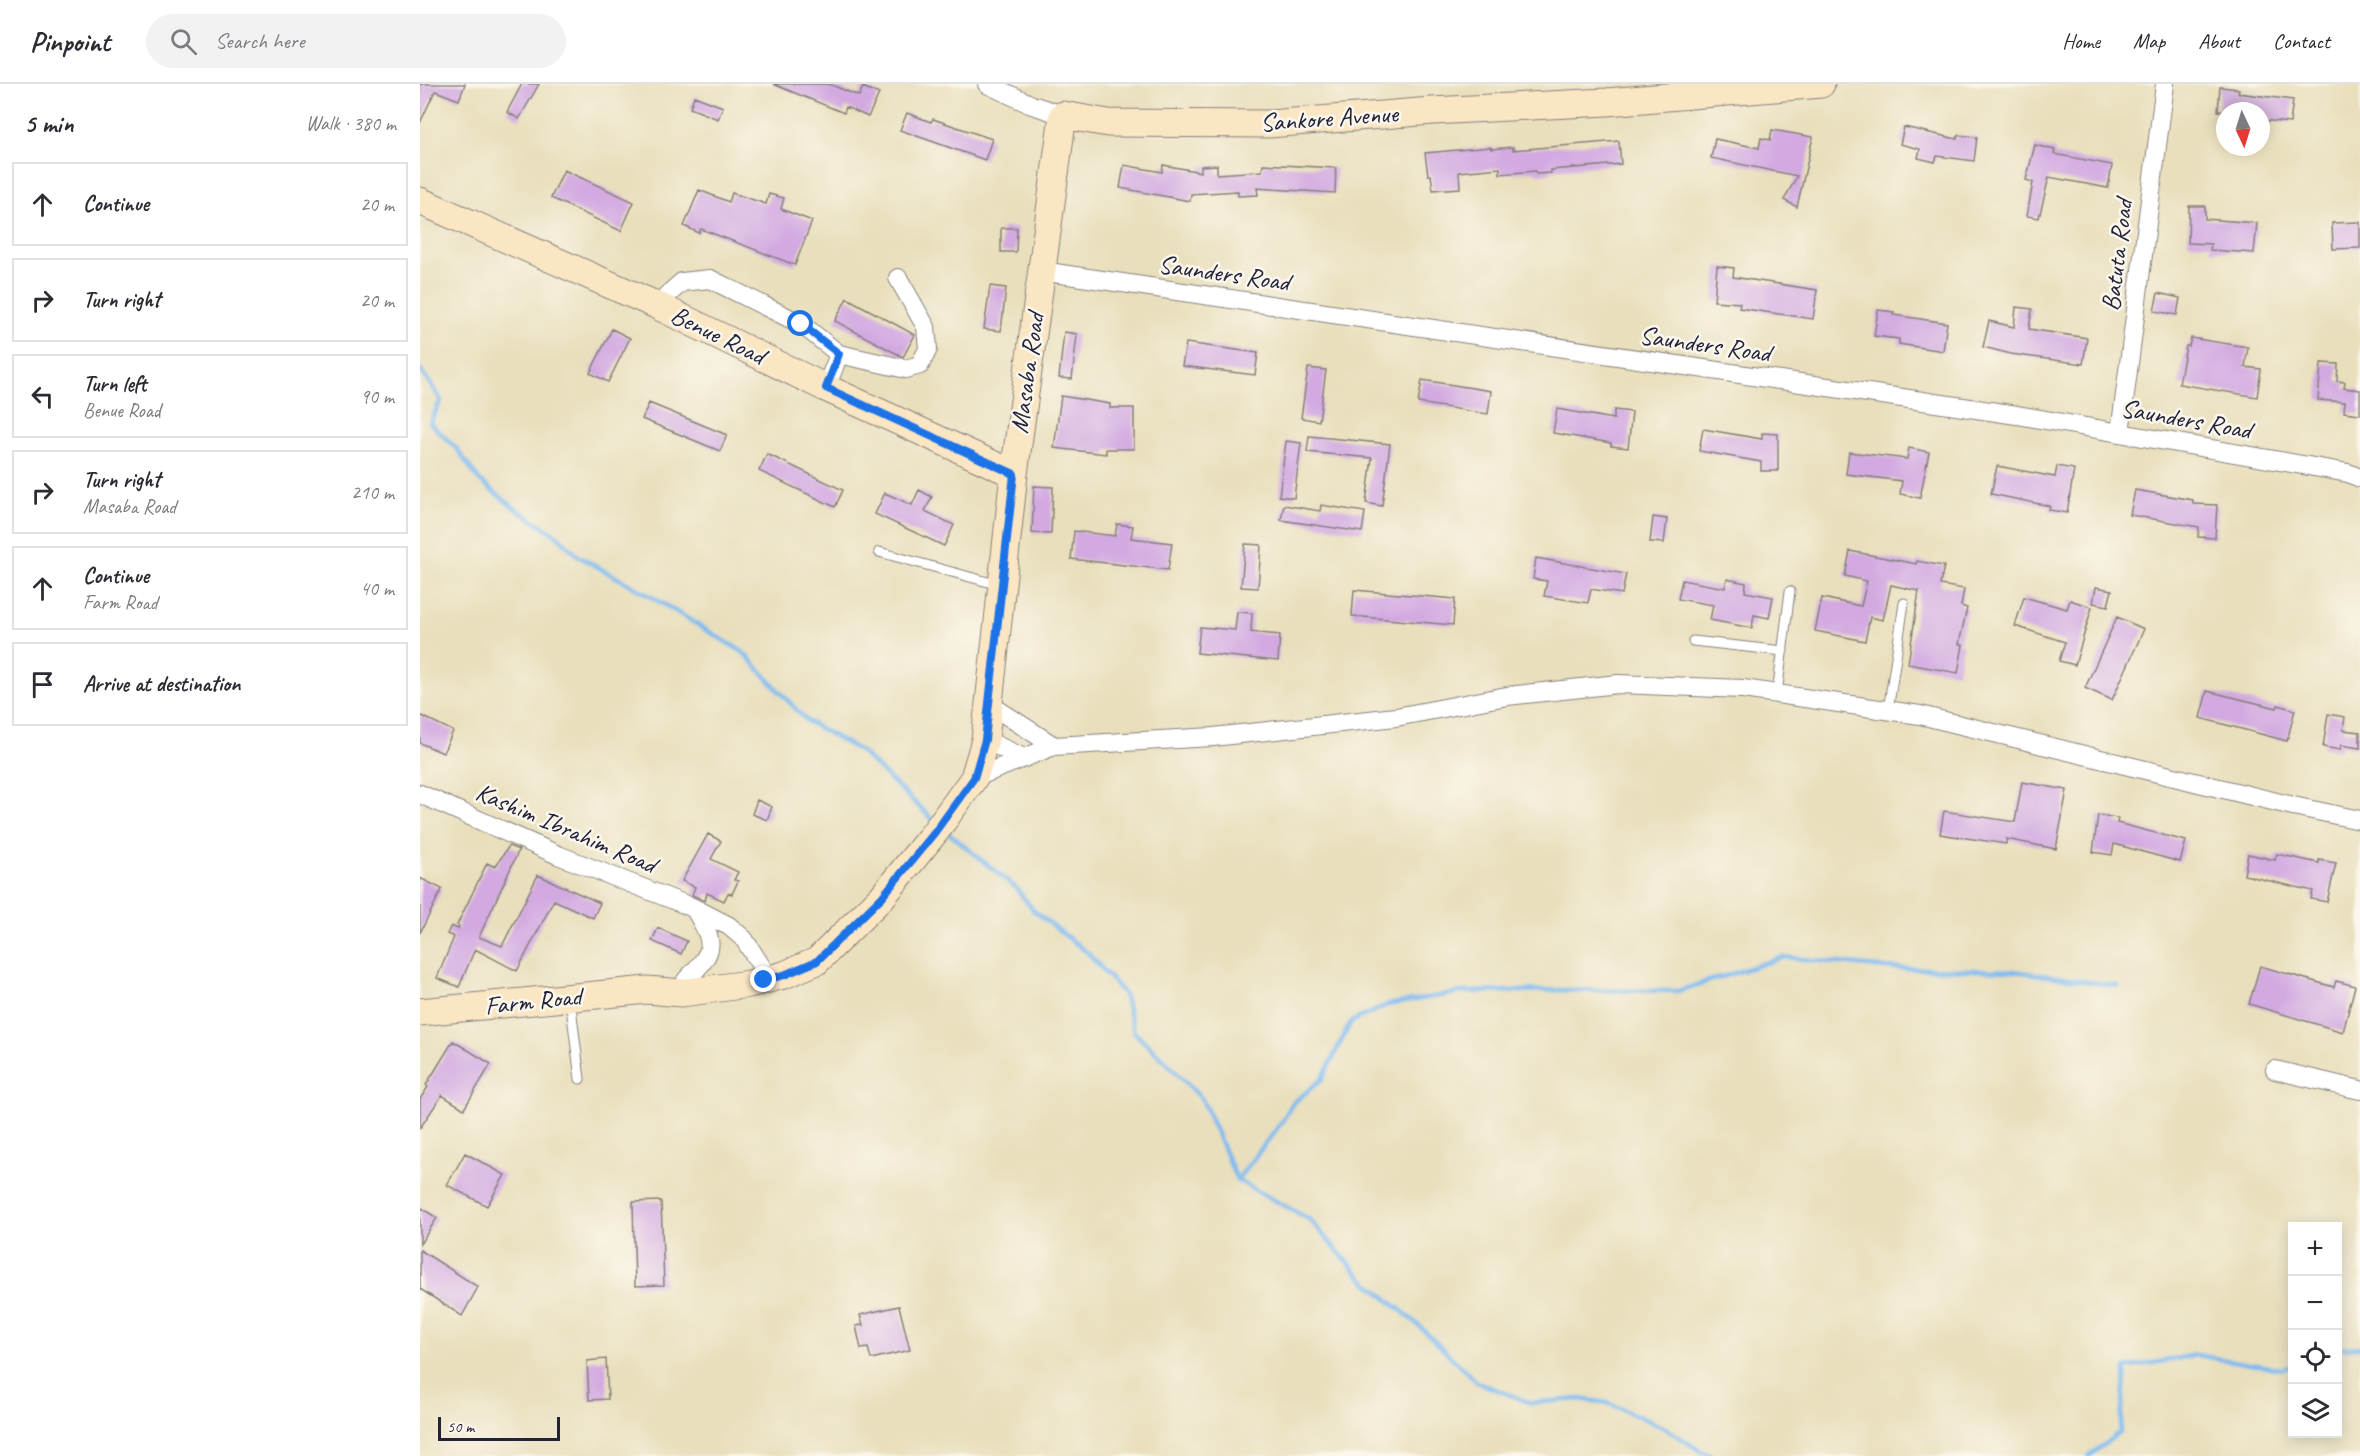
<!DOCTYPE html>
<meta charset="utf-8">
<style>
:root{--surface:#fff;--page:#f2f2f3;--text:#2b2b33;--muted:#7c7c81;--line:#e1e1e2}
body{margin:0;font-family:Caveat,sans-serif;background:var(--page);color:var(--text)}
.controls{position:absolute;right:18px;bottom:18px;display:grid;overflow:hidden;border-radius:0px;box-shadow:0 3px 15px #0003}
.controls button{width:54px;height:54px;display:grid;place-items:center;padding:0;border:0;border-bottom:2px solid var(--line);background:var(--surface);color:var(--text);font:30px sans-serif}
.compass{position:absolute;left:1796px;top:18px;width:54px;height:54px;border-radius:50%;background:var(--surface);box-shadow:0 3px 15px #0003;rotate:176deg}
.scale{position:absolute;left:18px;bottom:15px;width:122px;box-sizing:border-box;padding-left:6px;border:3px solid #22223b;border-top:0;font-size:16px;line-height:21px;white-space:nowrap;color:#22223b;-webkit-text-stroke:4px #fbf7ec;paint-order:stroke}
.stop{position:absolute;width:18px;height:18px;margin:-14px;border:4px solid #1a73e8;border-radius:50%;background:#fff}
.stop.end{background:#1a73e8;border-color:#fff;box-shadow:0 2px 6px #0008}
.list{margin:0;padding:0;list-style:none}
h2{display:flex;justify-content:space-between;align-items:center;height:78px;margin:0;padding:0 24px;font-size:26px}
h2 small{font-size:20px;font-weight:400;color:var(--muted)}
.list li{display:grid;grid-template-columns:39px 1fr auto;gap:18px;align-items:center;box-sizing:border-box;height:84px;margin:0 12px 12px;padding:0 12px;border:2px solid var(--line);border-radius:0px}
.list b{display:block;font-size:22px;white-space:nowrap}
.list p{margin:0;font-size:20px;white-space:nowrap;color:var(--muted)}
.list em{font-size:20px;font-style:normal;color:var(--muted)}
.icon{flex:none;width:33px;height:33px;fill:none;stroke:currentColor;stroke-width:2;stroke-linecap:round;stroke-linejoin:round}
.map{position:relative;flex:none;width:1940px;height:1372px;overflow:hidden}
header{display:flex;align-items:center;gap:36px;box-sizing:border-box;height:84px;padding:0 30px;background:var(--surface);border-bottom:2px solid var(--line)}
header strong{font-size:28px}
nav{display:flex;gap:33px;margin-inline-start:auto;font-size:21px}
.search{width:420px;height:54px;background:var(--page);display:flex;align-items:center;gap:15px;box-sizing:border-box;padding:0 21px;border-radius:33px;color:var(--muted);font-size:22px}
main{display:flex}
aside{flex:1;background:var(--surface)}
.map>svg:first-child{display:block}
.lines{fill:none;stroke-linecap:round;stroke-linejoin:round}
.stream{stroke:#7dbaf0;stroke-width:4.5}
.building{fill:#d2a9e1}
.lane-casing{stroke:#86807c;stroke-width:11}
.street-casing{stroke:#86807c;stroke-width:20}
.secondary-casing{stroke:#86807c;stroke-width:29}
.lane{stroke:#fff;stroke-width:9}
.street{stroke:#fff;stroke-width:18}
.secondary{stroke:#fbe6c4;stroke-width:27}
.route{stroke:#1a73e8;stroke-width:8}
.labels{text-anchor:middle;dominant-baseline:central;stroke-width:5;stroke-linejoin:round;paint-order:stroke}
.street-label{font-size:26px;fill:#22223b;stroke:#fbf7ec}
</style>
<header>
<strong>Pinpoint</strong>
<div class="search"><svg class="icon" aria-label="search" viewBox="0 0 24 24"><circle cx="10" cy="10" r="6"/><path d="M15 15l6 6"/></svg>Search here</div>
<nav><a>Home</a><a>Map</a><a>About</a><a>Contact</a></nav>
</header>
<main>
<aside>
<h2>5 min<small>Walk · 380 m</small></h2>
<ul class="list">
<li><svg class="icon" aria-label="ahead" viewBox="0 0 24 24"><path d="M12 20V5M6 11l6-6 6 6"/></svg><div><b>Continue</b></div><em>20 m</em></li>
<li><svg class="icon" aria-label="right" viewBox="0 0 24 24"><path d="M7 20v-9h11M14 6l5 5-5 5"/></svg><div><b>Turn right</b></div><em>20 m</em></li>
<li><svg class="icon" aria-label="left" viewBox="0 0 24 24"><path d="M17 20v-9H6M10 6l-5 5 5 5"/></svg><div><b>Turn left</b><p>Benue Road</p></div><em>90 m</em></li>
<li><svg class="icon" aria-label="right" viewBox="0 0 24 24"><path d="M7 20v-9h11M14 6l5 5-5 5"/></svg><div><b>Turn right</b><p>Masaba Road</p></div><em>210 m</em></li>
<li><svg class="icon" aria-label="ahead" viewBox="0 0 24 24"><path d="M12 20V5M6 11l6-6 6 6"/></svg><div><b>Continue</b><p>Farm Road</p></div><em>40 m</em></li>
<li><svg class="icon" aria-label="arrive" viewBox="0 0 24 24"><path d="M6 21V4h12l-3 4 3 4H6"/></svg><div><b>Arrive at destination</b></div></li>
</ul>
</aside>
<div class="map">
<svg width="1940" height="1372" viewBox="0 0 1940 1372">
<rect width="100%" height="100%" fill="#fbf7ec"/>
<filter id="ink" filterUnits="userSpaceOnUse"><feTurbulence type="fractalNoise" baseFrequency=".0167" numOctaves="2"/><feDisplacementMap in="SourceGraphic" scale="12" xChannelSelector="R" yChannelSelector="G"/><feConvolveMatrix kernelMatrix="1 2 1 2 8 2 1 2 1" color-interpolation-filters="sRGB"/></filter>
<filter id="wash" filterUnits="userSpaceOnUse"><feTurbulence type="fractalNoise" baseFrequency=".008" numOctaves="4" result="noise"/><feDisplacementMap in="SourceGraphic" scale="24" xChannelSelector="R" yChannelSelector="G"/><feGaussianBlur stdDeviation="1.35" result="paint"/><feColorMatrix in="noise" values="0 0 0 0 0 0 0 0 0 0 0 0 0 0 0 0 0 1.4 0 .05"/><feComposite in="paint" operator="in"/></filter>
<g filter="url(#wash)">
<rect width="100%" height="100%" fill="#e9dfbc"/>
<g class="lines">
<path class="stream" d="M0 285 21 316 10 339 37 365 59 396 96 425 138 452 158 472 225 509 323 568 387 637 440 667 512 735
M525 746 596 804 614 827 668 869 704 910 714 948 745 977 782 1015 817 1096 889 1135 942 1194 994 1237 1057 1298 1111 1319 1159 1315 1188 1319 1245 1344 1279 1366 1291 1372
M817 1096 862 1038 872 1020 902 995 931 938 967 921 1042 908 1142 906 1258 907 1364 873 1466 884 1594 887 1698 902
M1918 1264 1940 1263
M1669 1372 1700 1348 1706 1284 1776 1271 1861 1285 1872 1282"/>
</g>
<g id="blocks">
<path class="building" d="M0 0H45L39 16 15 7 0 39Z
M102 0H119L99 35 87 28Z
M353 0H409L439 12 443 3 459 10 448 33 426 23 424 29Z
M1800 3 1819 5 1818 9 1873 16 1870 39 1841 36V27H1798Z
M274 12 303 23 298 35 270 24Z
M487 29 511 38 513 35 572 55 565 76 480 46Z
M1484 43 1537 55 1538 51 1557 53 1554 77 1517 72 1515 78 1498 74 1500 65 1480 60Z
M1352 46 1393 53 1377 123 1364 116 1377 92 1291 74 1295 55 1339 64 1341 54 1350 56Z
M1199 57 1201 80 1131 86V89L1116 90 1115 87 1080 90V84L1039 88 1040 104 1013 106 1011 91H1008L1005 69 1071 63V65L1093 63V66Z
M1615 61 1635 66 1634 70 1692 81 1688 104 1629 93 1619 134 1607 132 1613 98 1606 96Z
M843 80 916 84 915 109 837 104 838 111 818 112V107L771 110 770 117 700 104 704 81 742 88 743 81 781 88V82L797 81V90L842 87Z
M144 86 214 118 201 147 131 114Z
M279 106 309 118 312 109 346 120 349 110 364 114 361 125 392 137 375 181 281 145 279 149 264 142Z
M1769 122H1785V135L1837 139 1834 169 1790 166 1791 160 1768 159Z
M1940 138V164L1913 165 1912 139Z
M581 144H597L596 168H581Z
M1297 182 1314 184 1313 193 1397 206 1393 235 1319 224 1320 219 1294 217Z
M570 202 586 204 581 247 564 245Z
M1738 209 1760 214 1757 231 1734 227Z
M427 214 495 251 483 273 415 237Z
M1596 223 1612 225 1609 245 1667 254 1663 280 1591 270 1563 263 1569 237 1594 243Z
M1458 226 1474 228 1473 231 1527 239 1523 267 1479 260V255L1454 252Z
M192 245 210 254 188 298 170 289Z
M644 248 657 250 652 295 639 294Z
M1771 254 1828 263 1825 283 1841 285 1837 313 1759 300 1766 262H1769Z
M766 259 838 269 835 291 762 282Z
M1901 279 1918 280 1917 297 1925 298 1924 304 1940 306V330L1924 328 1925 318 1898 316Z
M888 284 906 286 899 337 881 334Z
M1002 296 1071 307 1068 330 998 319Z
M641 312 690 320V324H714V365H686V370L634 364Z
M229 319 307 351 300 367 222 335Z
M1137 325 1194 335V326L1212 328 1208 364 1191 362V359L1133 349Z
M1283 345 1342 355V349L1358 350V387H1341V378L1279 367Z
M889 352 970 360 962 422 946 419 952 374 887 368Z
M866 357 881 359 874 414 859 412Z
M1489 364 1509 368 1500 414 1480 410 1482 397 1426 390 1429 368 1487 375Z
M347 370 423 406 415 423 339 387Z
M1577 382 1635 393 1637 382 1654 385 1647 429 1629 426 1630 422 1571 410Z
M614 402 633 403 631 450 612 449Z
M499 406 512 413 505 427 534 441 524 462 455 430 465 409 492 421Z
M1715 406 1773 416V420L1797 421 1795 454 1778 453 1779 443 1710 431Z
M864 421 900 427 901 421 945 428 942 448 861 436Z
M1233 433 1247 435 1244 459 1230 458Z
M697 440 713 442 711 454 752 459 748 486 651 475 654 447 695 452Z
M825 460 841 461 838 504 821 503Z
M1430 467 1496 480 1497 477 1524 482 1520 501 1544 505 1541 522 1547 524 1539 560 1543 561 1538 589 1488 580 1499 507 1471 501 1463 536 1450 533 1445 557 1395 547 1402 514 1441 522 1447 497 1425 492Z
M1116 474 1206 490 1202 510 1171 505 1168 519 1124 512 1127 497 1113 495Z
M1307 495 1326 499 1325 508 1353 513 1349 534 1334 531 1332 544 1290 536 1293 521 1258 515 1262 496 1305 504Z
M1676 503 1692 506 1688 522 1673 519Z
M934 506 1035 515 1033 541 932 532Z
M1604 513 1647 525 1650 516 1672 523 1655 581 1639 577 1645 558 1595 542Z
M817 528 832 529 831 548 860 551 858 577 777 569 780 543 815 546Z
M1697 533 1724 545 1692 616 1665 604Z
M1787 607 1857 624 1858 621 1875 626 1867 657 1780 634Z
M1908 630 1925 633 1923 646 1940 648V664L1921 661 1920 666 1903 663Z
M0 631 33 647 23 669 0 659Z
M1602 698 1647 706 1636 765 1586 755V760L1520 750 1524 727 1595 738Z
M337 716 352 723 347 736 332 730Z
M1678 731 1698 734 1697 739 1766 757 1760 778 1694 760 1692 771 1673 768Z
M288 750 301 757 291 775 318 788 314 796 318 797 312 810 308 809 304 817 287 809 285 817 272 811 275 803 262 797Z
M89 762 99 766 59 853 82 862 118 791 180 819 173 834 134 816 97 887 55 865 39 903 17 894 34 853 27 850 31 842 38 845 39 842 37 841 67 779 75 783Z
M1828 770 1855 776 1857 770 1899 779V776L1916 779 1907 818 1891 815 1893 807 1824 791Z
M0 794 22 805 0 849Z
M238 844 267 857 261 870 232 857Z
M1840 882 1914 903 1916 897 1935 902 1923 948 1829 920Z
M33 957 71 980 44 1025 22 1011 0 1044V1015L8 1003 6 1001Z
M45 1069 85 1091 67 1122 27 1101Z
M241 1117 244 1201 215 1202 213 1118Z
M0 1123 17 1134 0 1160Z
M0 1166 58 1203 42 1232 0 1205Z
M479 1222 490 1266 451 1275 448 1264 441 1265 436 1242 443 1241 440 1231Z
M186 1275 188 1315 169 1316 167 1277Z"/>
</g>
</g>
<g filter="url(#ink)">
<use href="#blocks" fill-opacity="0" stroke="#86807c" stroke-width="1.5"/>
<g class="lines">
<g class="lane-casing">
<path id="lane" d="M459 468 579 501
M1273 557 1363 567
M1357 610 1370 507
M1468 627 1484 519
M150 915 160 995"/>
</g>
<g class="street-casing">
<path id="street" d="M567 0 612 21 643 31
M621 187 1597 331 1928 389 1940 394
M236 221 262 198 290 195 381 240 419 270 406 304
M419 270 486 285 500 281 508 265 506 243 478 194
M1700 349 1745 0
M569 620 634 662
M565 656 604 674
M554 694 634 662 793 653 976 633 1087 612 1198 600 1323 605 1500 631 1873 722 1940 736
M0 710 138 771 274 824 309 842 324 855 343 885
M266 896C297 865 295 860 274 824
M1855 986 1940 1006"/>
</g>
<g class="secondary-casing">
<path id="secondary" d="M0 117 236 221 406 304 594 390
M0 928 207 908 227 906 262 909 329 900 364 891 397 877 462 813 515 748 554 694 565 656 594 390 643 31 688 39 849 40 1012 27 1187 18 1401 0"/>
</g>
<use href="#lane" class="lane"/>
<use href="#street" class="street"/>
<use href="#secondary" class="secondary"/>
</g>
</g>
<g class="lines" filter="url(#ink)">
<path class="route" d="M344 896 364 891 397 877 462 813 515 748 554 694 565 656 594 390 406 304 419 270 381 240"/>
</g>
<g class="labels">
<g class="street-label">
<text transform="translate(909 34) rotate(-4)">Sankore Avenue</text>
<text transform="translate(1697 171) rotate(-83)">Batuta Road</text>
<text transform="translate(804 189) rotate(8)">Saunders Road</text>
<text transform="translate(298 251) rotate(26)">Benue Road</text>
<text transform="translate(1285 260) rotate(8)">Saunders Road</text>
<text transform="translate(607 289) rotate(-82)">Masaba Road</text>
<text transform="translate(1766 335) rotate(10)">Saunders Road</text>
<text transform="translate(146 744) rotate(23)">Kashim Ibrahim Road</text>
<text transform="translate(113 917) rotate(-6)">Farm Road</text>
</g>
</g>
</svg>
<div class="controls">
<button>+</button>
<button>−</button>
<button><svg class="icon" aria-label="locate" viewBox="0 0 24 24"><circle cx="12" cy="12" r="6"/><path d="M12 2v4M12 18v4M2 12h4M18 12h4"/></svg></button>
<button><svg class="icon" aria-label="layers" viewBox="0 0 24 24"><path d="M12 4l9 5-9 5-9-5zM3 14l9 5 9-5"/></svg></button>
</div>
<svg class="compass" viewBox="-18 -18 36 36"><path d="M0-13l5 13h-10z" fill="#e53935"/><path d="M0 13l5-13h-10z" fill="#7c7c81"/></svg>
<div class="scale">50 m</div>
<div class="stop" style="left:381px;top:240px"></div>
<div class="stop end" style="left:344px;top:896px"></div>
</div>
</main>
